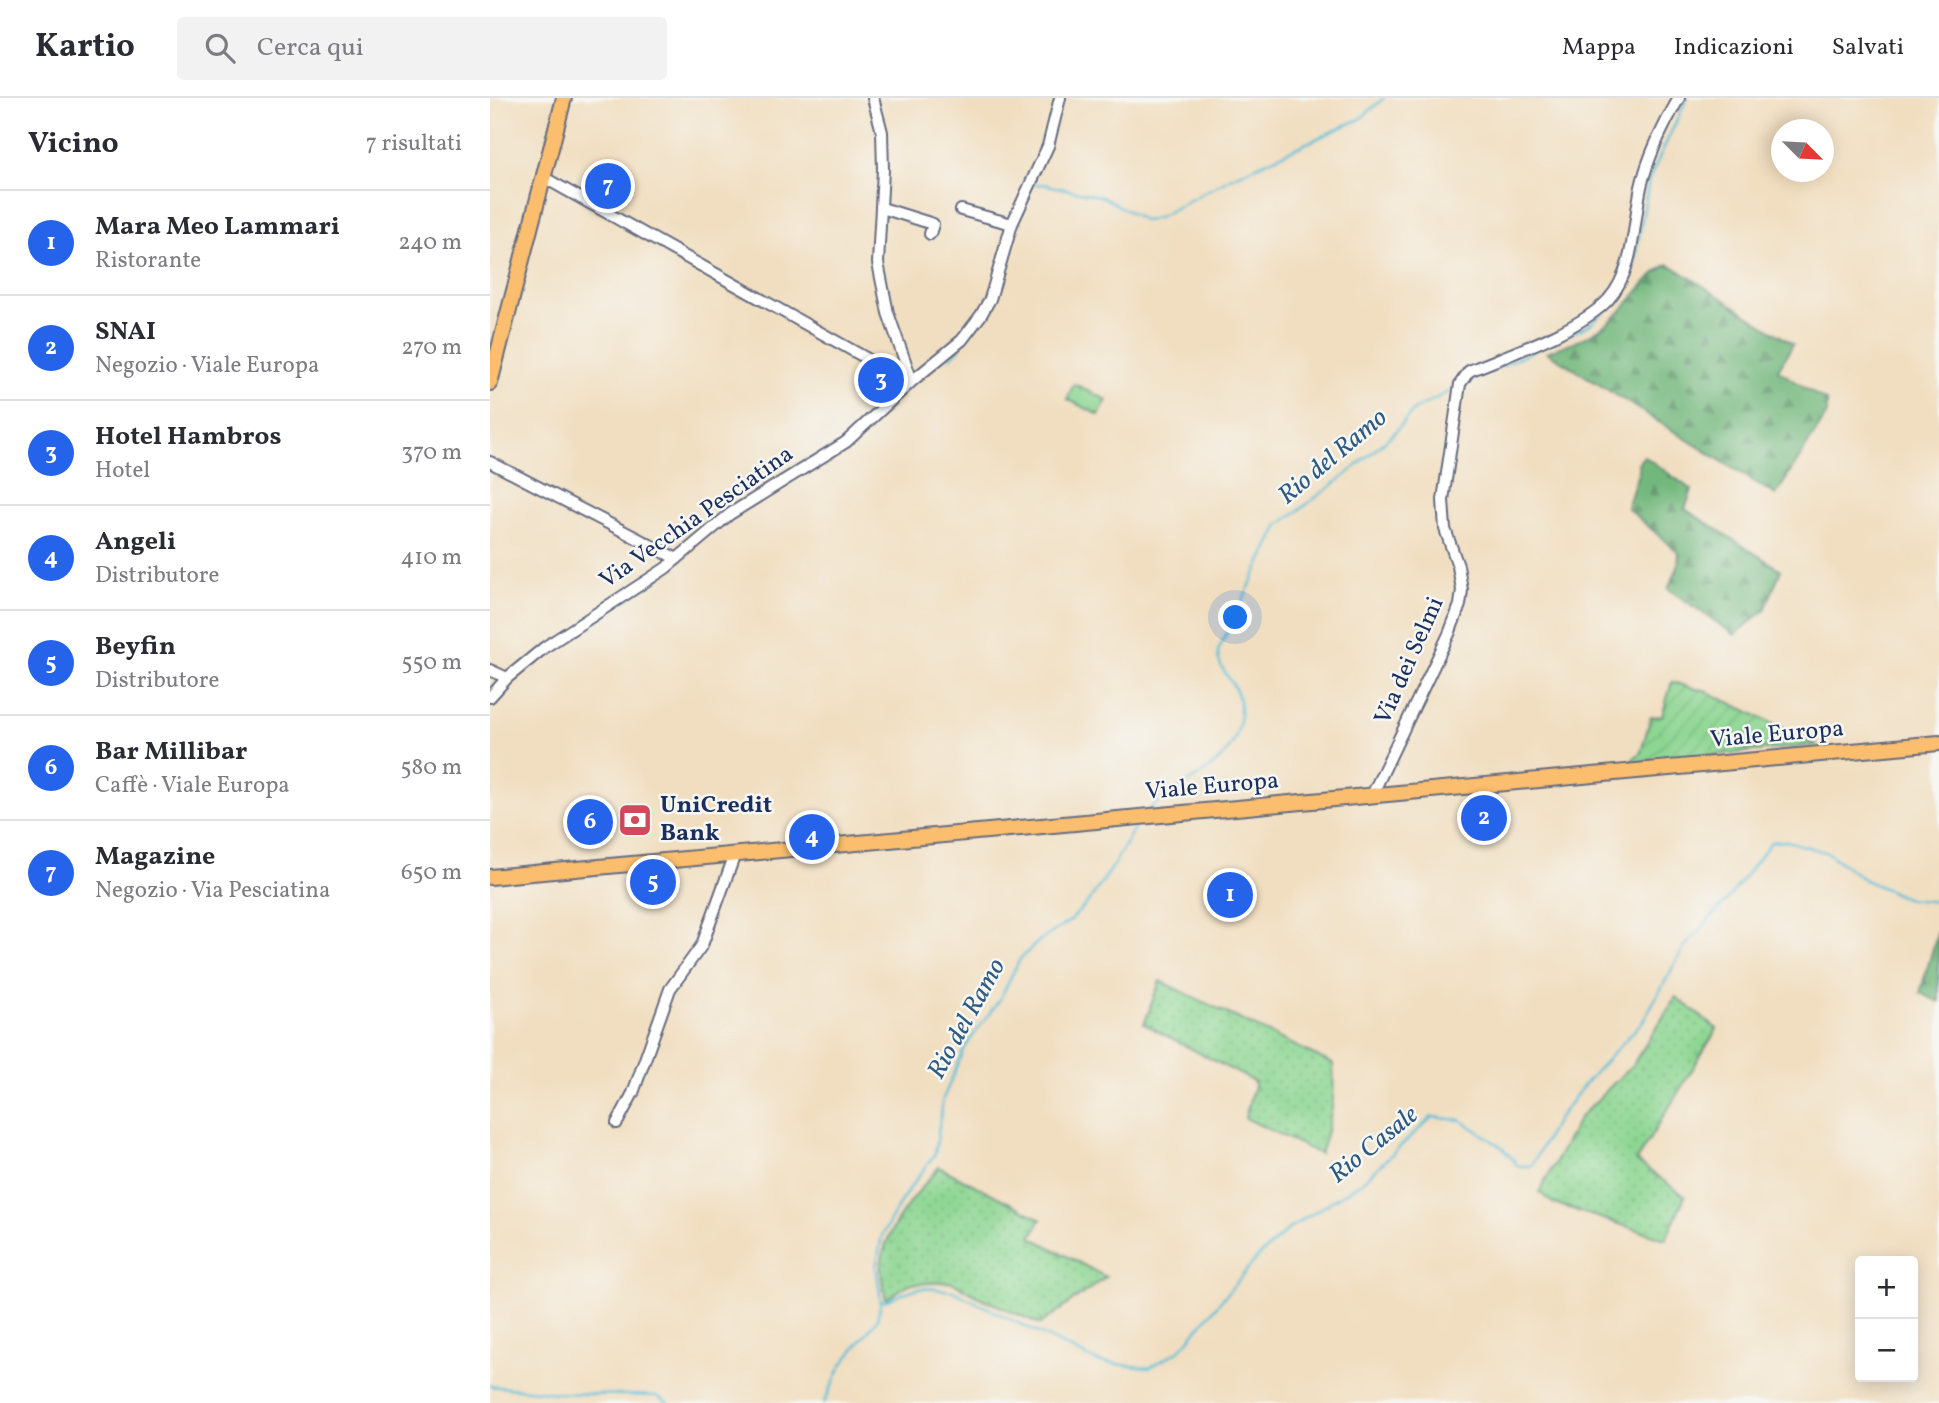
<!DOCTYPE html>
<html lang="it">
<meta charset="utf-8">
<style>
:root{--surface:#fff;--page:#f2f2f3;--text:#2b2b33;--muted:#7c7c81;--line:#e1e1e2;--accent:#2563eb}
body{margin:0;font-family:Vollkorn,serif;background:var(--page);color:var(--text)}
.controls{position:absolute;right:21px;bottom:21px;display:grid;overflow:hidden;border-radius:7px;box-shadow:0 4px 18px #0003}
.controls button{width:63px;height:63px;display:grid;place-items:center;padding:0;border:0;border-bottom:2px solid var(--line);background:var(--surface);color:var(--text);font:35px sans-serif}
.compass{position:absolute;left:1281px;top:21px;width:63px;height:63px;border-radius:50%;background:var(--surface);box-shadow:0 4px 18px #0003;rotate:114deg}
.you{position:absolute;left:746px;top:520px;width:24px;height:24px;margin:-18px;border:5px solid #fff;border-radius:50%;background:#1a73e8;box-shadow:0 0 0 10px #1a73e833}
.badge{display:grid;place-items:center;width:46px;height:46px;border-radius:50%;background:var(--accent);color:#fff;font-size:23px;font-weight:700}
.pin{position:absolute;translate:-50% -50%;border:4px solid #fff;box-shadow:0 2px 7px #0006}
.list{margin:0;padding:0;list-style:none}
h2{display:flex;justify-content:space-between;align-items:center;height:91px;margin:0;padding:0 28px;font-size:30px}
h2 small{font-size:23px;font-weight:400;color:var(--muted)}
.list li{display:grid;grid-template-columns:46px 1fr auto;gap:21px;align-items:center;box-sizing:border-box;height:105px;padding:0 28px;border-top:2px solid var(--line)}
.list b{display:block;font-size:26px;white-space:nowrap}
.list p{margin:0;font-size:23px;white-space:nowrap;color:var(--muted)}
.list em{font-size:23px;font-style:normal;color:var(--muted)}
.icon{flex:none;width:38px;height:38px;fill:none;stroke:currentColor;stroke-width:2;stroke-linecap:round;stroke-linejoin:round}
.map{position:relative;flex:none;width:1449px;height:1305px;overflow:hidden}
header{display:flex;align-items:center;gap:42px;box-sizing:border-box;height:98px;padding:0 35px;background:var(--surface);border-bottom:2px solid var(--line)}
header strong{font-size:33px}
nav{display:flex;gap:38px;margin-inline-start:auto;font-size:24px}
.search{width:490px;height:63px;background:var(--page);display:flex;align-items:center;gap:18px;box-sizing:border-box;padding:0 24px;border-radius:7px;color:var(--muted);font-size:26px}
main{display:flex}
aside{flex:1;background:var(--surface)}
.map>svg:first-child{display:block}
.grass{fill:url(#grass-dots);stroke:#548278;stroke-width:2}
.forest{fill:url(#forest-firs);stroke:#46736d;stroke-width:2}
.garden{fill:url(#garden-furrows);stroke:#548278;stroke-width:2}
.pitch{fill:#8dd692;stroke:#548278;stroke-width:2}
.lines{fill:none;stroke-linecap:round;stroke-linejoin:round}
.stream{stroke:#58bdd7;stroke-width:2.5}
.minor-casing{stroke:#666c80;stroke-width:14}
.major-casing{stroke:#666c80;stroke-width:18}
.minor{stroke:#fff;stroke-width:10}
.major{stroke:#fbbe6e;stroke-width:14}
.labels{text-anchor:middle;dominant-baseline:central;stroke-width:5;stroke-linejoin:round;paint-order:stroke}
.street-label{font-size:24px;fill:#1b2f5e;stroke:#f6f6f2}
.poi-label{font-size:24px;font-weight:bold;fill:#1b2f5e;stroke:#f6f6f2;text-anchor:start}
.water-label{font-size:26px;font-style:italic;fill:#2d5a82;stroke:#f6f6f2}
</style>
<header>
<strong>Kartio</strong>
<div class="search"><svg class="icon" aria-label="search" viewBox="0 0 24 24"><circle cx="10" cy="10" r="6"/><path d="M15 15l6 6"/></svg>Cerca qui</div>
<nav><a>Mappa</a><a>Indicazioni</a><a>Salvati</a></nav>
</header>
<main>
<aside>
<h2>Vicino<small>7 risultati</small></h2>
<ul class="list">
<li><span class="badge">1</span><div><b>Mara Meo Lammari</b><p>Ristorante</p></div><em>240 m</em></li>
<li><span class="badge">2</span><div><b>SNAI</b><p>Negozio · Viale Europa</p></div><em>270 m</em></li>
<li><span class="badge">3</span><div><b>Hotel Hambros</b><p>Hotel</p></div><em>370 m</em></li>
<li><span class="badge">4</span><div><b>Angeli</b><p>Distributore</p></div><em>410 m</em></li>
<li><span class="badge">5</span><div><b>Beyfin</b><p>Distributore</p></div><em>550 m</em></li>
<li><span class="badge">6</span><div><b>Bar Millibar</b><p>Caffè · Viale Europa</p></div><em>580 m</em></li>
<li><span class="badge">7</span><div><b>Magazine</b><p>Negozio · Via Pesciatina</p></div><em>650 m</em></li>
</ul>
</aside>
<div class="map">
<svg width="1449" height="1305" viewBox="0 0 1449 1305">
<defs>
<pattern id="grass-dots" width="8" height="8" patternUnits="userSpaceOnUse" patternTransform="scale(1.75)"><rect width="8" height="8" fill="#8dd692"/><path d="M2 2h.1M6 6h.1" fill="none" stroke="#79b880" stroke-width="1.8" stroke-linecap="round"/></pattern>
<pattern id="forest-firs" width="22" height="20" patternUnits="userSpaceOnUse" patternTransform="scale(1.75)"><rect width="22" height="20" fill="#72b77c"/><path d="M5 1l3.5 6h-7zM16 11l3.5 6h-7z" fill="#5d9569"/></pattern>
<pattern id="garden-furrows" width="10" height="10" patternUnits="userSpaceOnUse" patternTransform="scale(1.75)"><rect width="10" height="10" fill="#8dd692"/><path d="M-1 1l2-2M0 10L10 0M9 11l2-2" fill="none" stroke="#79b880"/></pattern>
</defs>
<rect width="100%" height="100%" fill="#f6f6f2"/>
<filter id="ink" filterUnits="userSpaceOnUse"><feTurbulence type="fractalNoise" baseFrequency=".0143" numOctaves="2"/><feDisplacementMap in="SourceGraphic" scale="14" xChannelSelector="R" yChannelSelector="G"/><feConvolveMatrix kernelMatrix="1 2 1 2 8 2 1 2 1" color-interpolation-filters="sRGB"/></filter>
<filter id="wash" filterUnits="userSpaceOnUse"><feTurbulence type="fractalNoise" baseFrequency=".00686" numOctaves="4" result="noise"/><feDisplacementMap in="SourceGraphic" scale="28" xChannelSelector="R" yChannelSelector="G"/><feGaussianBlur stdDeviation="1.57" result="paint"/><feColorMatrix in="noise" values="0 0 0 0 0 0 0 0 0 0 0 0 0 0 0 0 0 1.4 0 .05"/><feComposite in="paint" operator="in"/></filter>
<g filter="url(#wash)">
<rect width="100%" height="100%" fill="#f1dec0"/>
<path class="grass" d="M670 883 843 966C845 1003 842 1020 830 1056L755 1020 765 984 654 926Z
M1186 899 1227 931 1146 1063 1195 1098 1176 1141 1063 1105 1049 1094 1090 1019 1143 966Z
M449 1069 551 1121 541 1139 616 1179 550 1226 491 1200 462 1184 419 1186 396 1201C394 1191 390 1179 391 1168 395 1128 425 1098 449 1069Z"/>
<path class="forest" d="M1179 166 1303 246 1288 272 1337 304V316L1286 397 1057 254C1087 243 1110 236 1132 212 1149 194 1157 178 1179 166Z
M1154 358 1202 392 1195 411 1291 472 1275 512 1245 537 1178 491 1188 469 1189 455 1137 410 1149 372 1148 365Z
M1449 830V904L1430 895Z"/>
<path class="garden" d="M1182 584 1210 592 1212 591 1327 647 1139 665 1151 654 1161 619 1172 618Z"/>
<path class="pitch" d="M584 286 617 302 609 317 577 301Z"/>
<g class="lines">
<path class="stream" d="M545 87 552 86 613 99 655 123 667 120 740 80 870 21 894 0
M460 260 470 250
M977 284 1099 227 1132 197 1143 173 1159 82 1197 0
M92 531 171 479
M660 711C698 677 759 666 749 601 746 584 726 570 728 553L789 427 856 377 903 336 924 312 962 292
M391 1203 386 1168 392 1138 412 1101 445 1056 453 1001 475 949 510 901 530 861 549 843 580 823 598 804 620 773 647 725
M0 1288 67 1295 167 1298 178 1305
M334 1305 351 1268 387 1222 391 1204C403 1201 412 1195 423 1192 435 1188 450 1192 463 1193L608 1264 659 1270 690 1252 766 1161 801 1129 872 1084 942 1019 971 1022 1013 1050 1028 1068H1041L1067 1022 1098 982 1153 923 1195 848 1237 802 1281 744 1297 743 1338 755 1375 782 1418 801 1449 804"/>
</g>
</g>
<g filter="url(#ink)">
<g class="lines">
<g class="minor-casing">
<path id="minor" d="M383 0 392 34 393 72 388 165 398 215 422 283
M53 79 383 264
M392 110 443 126 440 136
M471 112 522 126
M0 364 187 461
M0 572 17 580
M0 599 17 580 55 549 176 470 240 416 356 344 422 283 472 242 491 217 500 201 522 126 558 48 570 0
M882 697 959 536 970 507 972 492 968 468 955 431 953 402 970 286 979 273C1020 256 1088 233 1118 202 1145 172 1143 126 1151 89 1158 58 1173 28 1189 0
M127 1025 143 995 180 891 212 847 245 756"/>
</g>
<g class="major-casing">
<path id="major" d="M0 285 74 0
M0 779 1449 645"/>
</g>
<use href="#minor" class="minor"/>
<use href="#major" class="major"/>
</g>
</g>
<defs>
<g id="bank-square" transform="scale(1.75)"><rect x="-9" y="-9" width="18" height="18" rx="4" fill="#d1495b" stroke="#f6f6f2"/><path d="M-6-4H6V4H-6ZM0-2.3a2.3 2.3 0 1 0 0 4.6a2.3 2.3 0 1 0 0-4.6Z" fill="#fff"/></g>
</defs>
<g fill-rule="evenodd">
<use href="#bank-square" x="145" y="722"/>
</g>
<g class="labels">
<g class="street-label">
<text transform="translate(207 420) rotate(-35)">Via Vecchia Pesciatina</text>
<text transform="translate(920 563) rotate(-66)">Via dei Selmi</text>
<text transform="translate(1287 637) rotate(-5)">Viale Europa</text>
<text transform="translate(722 689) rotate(-5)">Viale Europa</text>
</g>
<g class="poi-label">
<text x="170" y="708">UniCredit<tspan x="170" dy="28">Bank</tspan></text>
</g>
<g class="water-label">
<text transform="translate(843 359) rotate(-40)">Rio del Ramo</text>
<text transform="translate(477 921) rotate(-61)">Rio del Ramo</text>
<text transform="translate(884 1047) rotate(-39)">Rio Casale</text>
</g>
</g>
</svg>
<div class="controls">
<button>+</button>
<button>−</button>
</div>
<svg class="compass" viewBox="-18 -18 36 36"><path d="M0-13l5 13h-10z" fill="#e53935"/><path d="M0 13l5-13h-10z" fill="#7c7c81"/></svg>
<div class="you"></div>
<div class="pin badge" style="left:740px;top:797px">1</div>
<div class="pin badge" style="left:994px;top:720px">2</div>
<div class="pin badge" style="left:391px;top:282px">3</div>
<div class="pin badge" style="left:322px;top:739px">4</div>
<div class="pin badge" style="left:163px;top:784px">5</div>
<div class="pin badge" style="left:100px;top:724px">6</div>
<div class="pin badge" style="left:118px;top:88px">7</div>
</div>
</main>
